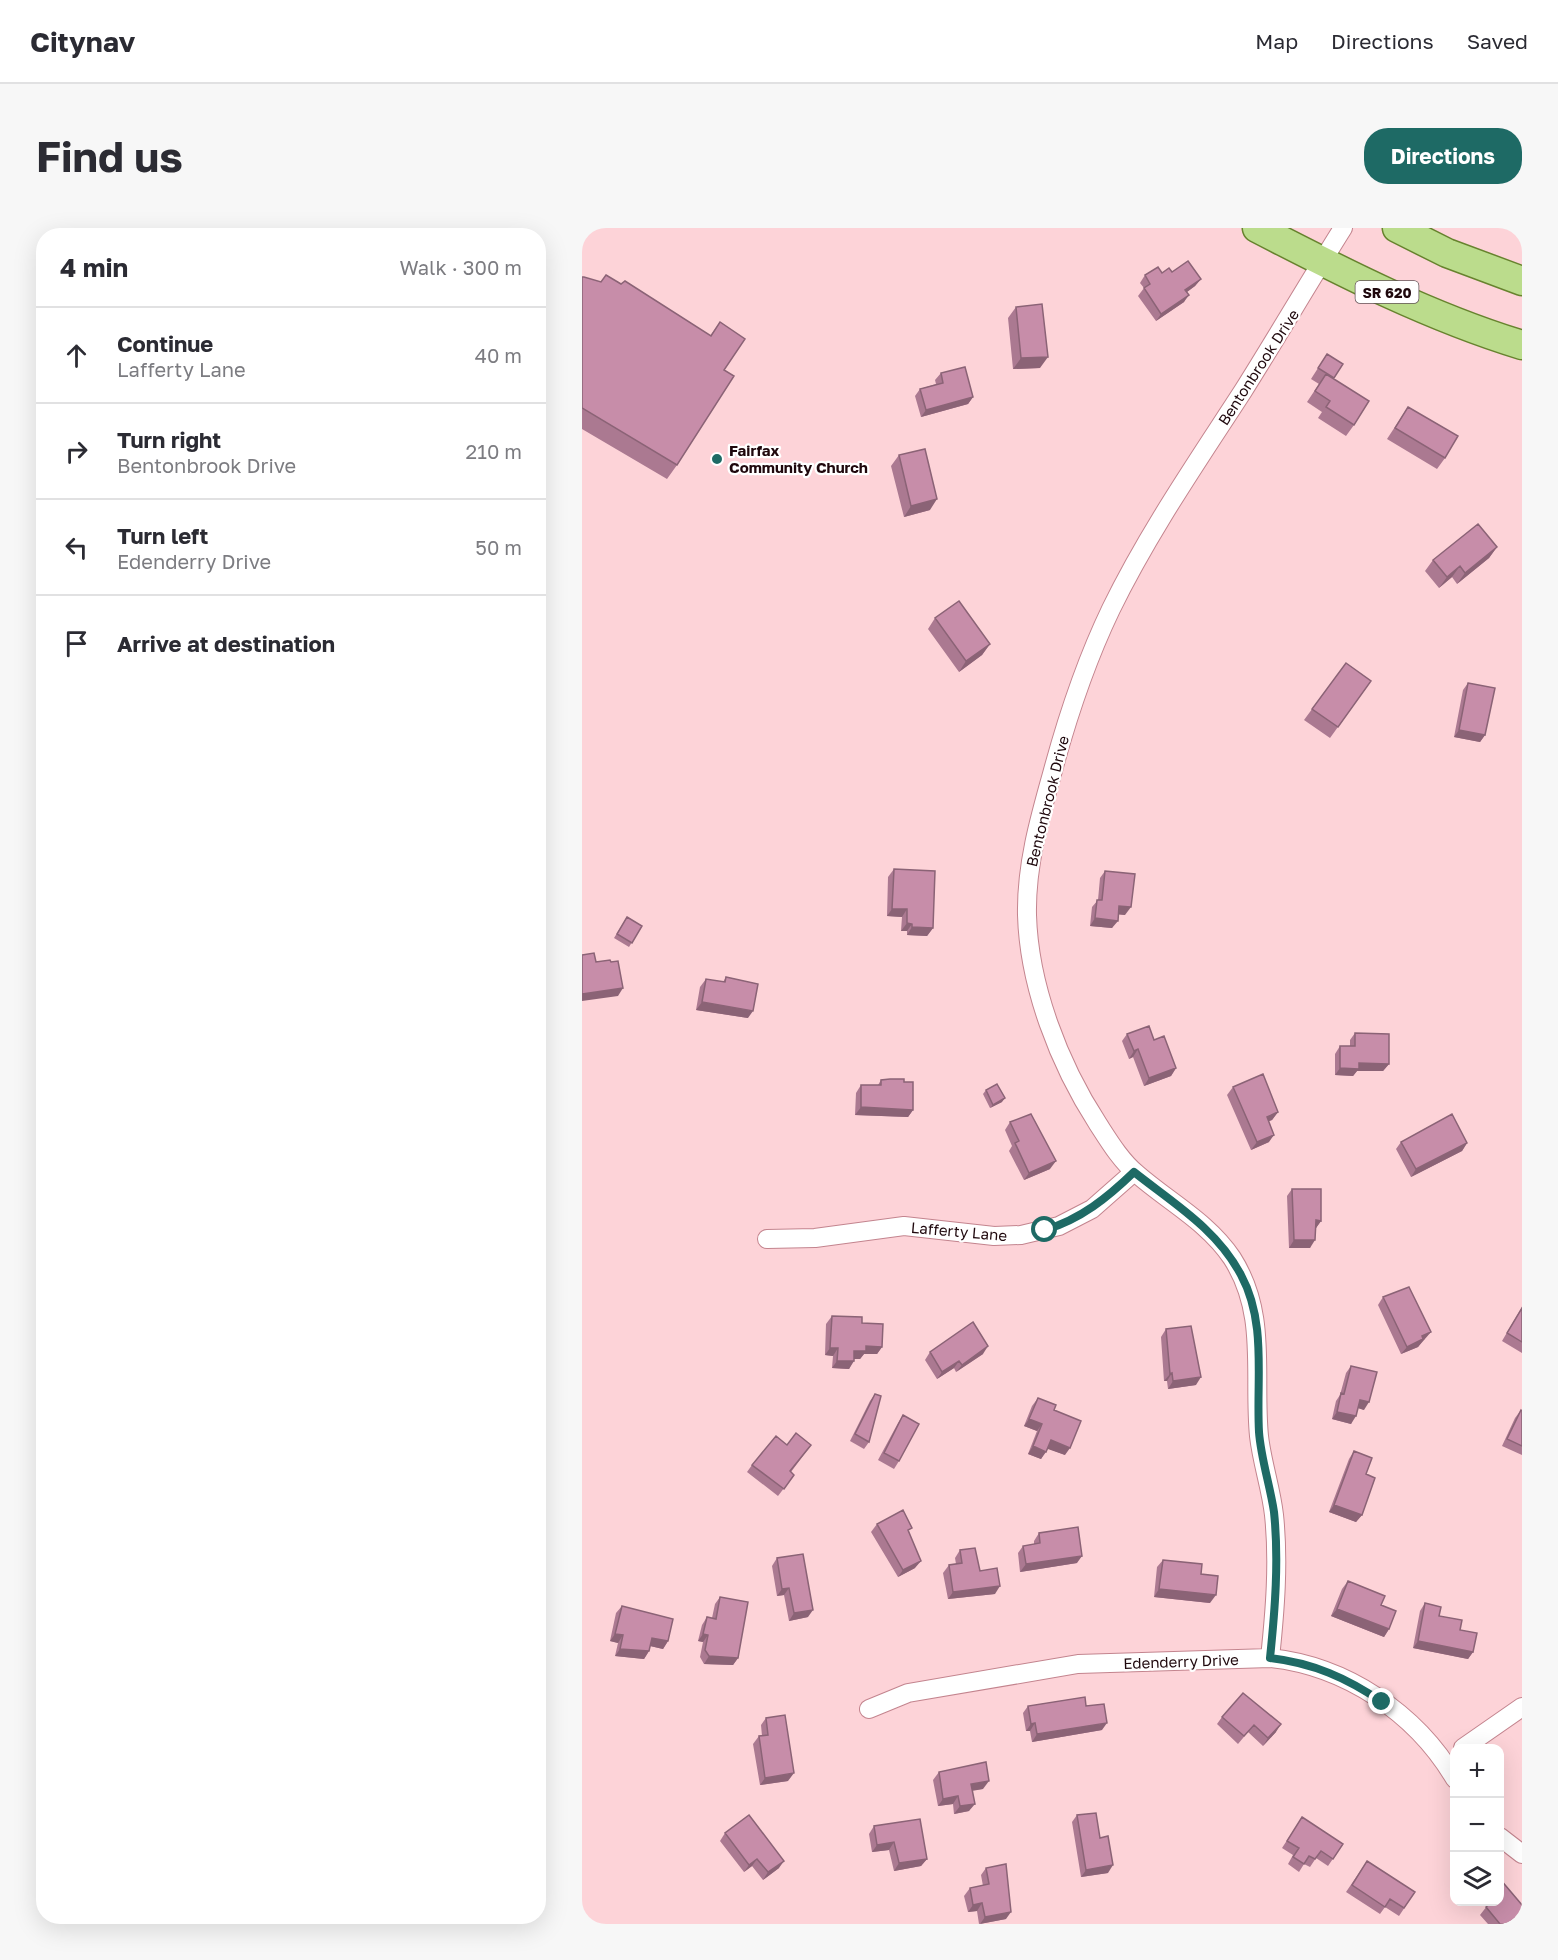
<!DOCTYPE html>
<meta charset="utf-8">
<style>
:root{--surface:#fff;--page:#f7f7f7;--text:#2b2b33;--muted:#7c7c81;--line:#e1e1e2;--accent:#1e6a65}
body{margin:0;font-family:"Golos Text",sans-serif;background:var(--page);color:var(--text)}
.controls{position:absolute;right:18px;bottom:18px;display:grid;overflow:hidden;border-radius:12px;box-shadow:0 6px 24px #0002}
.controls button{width:54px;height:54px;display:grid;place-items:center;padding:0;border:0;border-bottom:2px solid var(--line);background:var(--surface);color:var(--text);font:30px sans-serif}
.stop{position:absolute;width:18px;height:18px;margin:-14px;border:4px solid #1e6a65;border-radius:50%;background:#fff}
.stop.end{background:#1e6a65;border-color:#fff;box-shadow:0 2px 6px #0008}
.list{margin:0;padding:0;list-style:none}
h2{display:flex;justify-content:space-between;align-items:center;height:78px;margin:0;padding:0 24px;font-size:26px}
h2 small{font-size:20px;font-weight:400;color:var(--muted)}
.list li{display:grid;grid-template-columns:39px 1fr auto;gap:18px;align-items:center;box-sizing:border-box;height:96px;padding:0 24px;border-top:2px solid var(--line)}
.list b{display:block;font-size:22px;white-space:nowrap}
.list p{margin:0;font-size:20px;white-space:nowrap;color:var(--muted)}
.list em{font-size:20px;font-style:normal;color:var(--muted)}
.icon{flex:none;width:33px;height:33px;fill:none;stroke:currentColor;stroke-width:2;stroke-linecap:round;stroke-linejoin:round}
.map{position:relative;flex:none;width:940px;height:1696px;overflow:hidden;border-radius:24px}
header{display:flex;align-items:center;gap:36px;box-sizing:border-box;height:84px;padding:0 30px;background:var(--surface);border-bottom:2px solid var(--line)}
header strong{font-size:28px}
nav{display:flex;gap:33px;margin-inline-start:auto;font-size:21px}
.intro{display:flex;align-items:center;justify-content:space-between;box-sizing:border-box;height:144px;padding:0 36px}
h1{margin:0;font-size:42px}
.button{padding:15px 27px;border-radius:24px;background:var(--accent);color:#fff;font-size:21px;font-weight:700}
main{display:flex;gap:36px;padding:0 36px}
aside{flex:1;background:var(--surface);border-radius:24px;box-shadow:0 6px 24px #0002}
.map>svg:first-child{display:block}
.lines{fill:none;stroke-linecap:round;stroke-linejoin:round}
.street-casing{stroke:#c3848e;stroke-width:20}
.primary-casing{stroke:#67832e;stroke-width:31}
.street{stroke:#fff;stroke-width:18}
.primary{stroke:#bbdc8c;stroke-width:28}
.wall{fill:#ab7991}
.shaded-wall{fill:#8b6376}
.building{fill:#c78da9;stroke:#8b6376;stroke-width:1.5}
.route{stroke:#1e6a65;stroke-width:8}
.poi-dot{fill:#1e6a65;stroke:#fff;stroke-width:2}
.labels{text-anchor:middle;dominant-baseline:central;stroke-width:4.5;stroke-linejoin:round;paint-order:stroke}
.shield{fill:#fff;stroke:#625256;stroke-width:1.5}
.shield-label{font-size:14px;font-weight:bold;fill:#1f080d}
.street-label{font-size:15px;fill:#1f080d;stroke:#fff}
.poi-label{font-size:15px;font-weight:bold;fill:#1f080d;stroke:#fff;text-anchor:start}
</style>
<header>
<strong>Citynav</strong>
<nav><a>Map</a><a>Directions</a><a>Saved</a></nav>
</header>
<div class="intro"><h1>Find us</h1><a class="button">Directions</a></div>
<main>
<aside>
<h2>4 min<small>Walk · 300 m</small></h2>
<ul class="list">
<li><svg class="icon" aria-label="ahead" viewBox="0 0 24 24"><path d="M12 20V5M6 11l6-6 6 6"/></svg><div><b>Continue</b><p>Lafferty Lane</p></div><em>40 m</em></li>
<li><svg class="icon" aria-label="right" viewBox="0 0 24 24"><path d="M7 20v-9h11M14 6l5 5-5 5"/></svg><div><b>Turn right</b><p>Bentonbrook Drive</p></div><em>210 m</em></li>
<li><svg class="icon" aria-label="left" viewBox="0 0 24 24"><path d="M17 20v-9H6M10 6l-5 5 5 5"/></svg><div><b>Turn left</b><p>Edenderry Drive</p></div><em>50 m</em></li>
<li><svg class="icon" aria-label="arrive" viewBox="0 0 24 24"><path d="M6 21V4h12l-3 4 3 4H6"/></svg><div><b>Arrive at destination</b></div></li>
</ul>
</aside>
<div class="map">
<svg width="940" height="1696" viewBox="0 0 940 1696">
<rect width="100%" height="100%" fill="#fdd3d8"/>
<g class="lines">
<g class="street-casing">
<path id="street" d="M185 1011 233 1010 322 998 412 1008 439 1007 477 998 510 981 552 944
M688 1430C693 1383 697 1334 692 1287 689 1260 680 1235 677 1208 671 1146 686 1086 650 1030 626 994 587 974 555 946 539 933 527 913 516 896 477 836 447 758 445 687 444 638 457 592 470 546 485 490 504 433 529 381 566 305 615 234 661 163 695 109 727 54 761 0
M287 1481 326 1465 496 1436 688 1430C764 1438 834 1485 873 1551
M881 1520 940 1479
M918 1609 940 1626"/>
</g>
<g class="primary-casing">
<path id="primary" d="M675 0C760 44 848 89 940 117
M815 0 865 25 940 53"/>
</g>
<use href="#street" class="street"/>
<use href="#primary" class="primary"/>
</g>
<path class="wall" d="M590 44 619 51 613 58 605 64 602 74 574 93 556 68 562 60 558 55 563 47Z
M0 49 128 108 138 94 142 142 95 237 85 251 0 201Z
M434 79 458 140 431 141 426 90Z
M745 126 761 136 752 150 772 197 764 208 736 190 740 184 725 174 737 156 729 151Z
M359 145 391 169 386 176 339 189 333 168 338 161 354 156 353 152Z
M826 179 863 230 855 241 805 211Z
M317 227 348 282 322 289 309 238Z
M915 319 907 330 875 356 870 349 857 360 843 343 851 332Z
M353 390 408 416 400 427 377 444 346 401Z
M764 435 789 453 748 510 722 492Z
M886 455 903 507 898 514 872 509 881 462Z
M312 641 351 700 345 708 325 707V703H319L320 689 305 688 306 649Z
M523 643 543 687 536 686 530 700 508 698 510 679 516 672 518 650Z
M45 689 60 698 47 719 32 710Z
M144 749 166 790 114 782 118 759 124 751 141 754Z
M773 805 807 836 801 843H775L771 848 753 847V826L758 818H768V812Z
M545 806 594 840 589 848 562 858 551 829 547 831 540 813Z
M299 852 322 854 331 882 326 889 273 887 274 865 279 857H296Z
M651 859 696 884 690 892 687 893V914L669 922 645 867Z
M404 862 420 874 408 880 401 866Z
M428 894 468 941 442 952 427 923 430 918 423 902Z
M819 914 885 915 880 923 829 949 814 921Z
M710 961 739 993 734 1000 728 1020H707L705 968Z
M801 1069 843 1111 841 1112 836 1119 819 1126 796 1077Z
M940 1079V1125L920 1113Z
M250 1088 280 1095 300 1119 295 1126H282L278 1131H272L267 1141 250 1140 251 1128 243 1127 244 1096Z
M584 1101 614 1157 586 1161 585 1153H582L579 1109Z
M348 1124 401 1126 374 1144 372 1140 355 1151 343 1132Z
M769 1138 782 1182 776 1180 769 1196 750 1191 754 1173 758 1167 764 1145Z
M293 1166 287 1214 282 1221 268 1213 288 1173Z
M456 1170 472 1182 483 1227 465 1220 459 1231 446 1226 455 1203 442 1198 450 1178Z
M939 1182 940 1183V1227L920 1218 933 1190Z
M321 1187 317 1233 312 1241 296 1232 316 1195Z
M205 1217H229L209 1244 212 1247 196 1268 165 1244 170 1237Z
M772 1223 784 1246 780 1287 774 1294 747 1284 767 1231Z
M295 1296 327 1304 333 1340 316 1349 289 1304Z
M457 1305 495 1335 438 1344 436 1325 441 1318 452 1316V1313Z
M378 1322 398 1343 413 1366 366 1371 361 1345 367 1337 374 1336 373 1330Z
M195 1330 226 1389 207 1393 202 1367 195 1368 190 1338Z
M581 1332 619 1346 628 1375 572 1369 575 1339Z
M766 1353 799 1377 807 1401 802 1409 749 1388 760 1361Z
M138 1369 156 1430 151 1437 122 1436 118 1429 121 1414 116 1413 120 1397 125 1389 130 1390 133 1376Z
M843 1375 857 1388 878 1402 891 1424 886 1431 831 1420 838 1383Z
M40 1378 86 1413 81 1421 68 1418 67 1423 62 1431 33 1428 36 1415 28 1413 34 1385Z
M446 1478H504L520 1502 450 1514 448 1503H444L441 1485Z
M640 1489 694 1504 681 1518 666 1504 656 1516 635 1496Z
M184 1490 206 1553 178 1557 171 1516 177 1508H180L179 1497Z
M357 1544 401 1561 390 1562 387 1583 372 1586 371 1576 356 1578 351 1552Z
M495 1587 518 1610 526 1645 499 1649 490 1594Z
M715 1597 761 1616 746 1638 734 1630 728 1639 722 1636 717 1644 706 1636 711 1627 700 1620Z
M292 1598 345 1631 339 1638 312 1643 307 1622 290 1624 287 1606Z
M143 1605 197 1640 181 1652 170 1638 162 1644 138 1613Z
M785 1633 833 1664 817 1688 803 1679 798 1686 764 1664Z
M404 1640 424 1691 397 1696 395 1683 386 1684 382 1668 388 1660 401 1658 399 1647Z
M901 1674H918L940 1696H906L898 1687 905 1678Z"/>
<path class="shaded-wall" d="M619 51 613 58 598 69 603 62Z
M607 67 602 74 574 93 579 86Z
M466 129 458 140 431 141 439 130Z
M391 169 386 176 339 189 344 182Z
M355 271 348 282 322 289 329 278Z
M915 319 907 330 875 356 883 345Z
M878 338 870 349 857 360 865 349Z
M408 416 400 427 377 444 384 433Z
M877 502 903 507 898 514 872 509Z
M537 678 549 679 543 687 532 686Z
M310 681H325L320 689 305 688Z
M513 690 536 693 530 700 508 698Z
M325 695 330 696 325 703H319Z
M330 699 351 700 345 708 325 707Z
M41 760 36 768 0 773V766Z
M120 774 171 783 166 790 114 782Z
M556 821 551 829 547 831 552 823Z
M777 835 807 836 801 843H775L771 848 753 847 758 840Z
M594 840 589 848 562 858 567 850Z
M423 870 420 874 408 880 411 877Z
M279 879 331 882 326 889 273 887Z
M696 884 690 892 679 896 685 889Z
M692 907 687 914 669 922 675 914Z
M885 915 880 923 829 949 834 941Z
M474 933 468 941 442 952 447 945Z
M734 992 739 993 734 1000Z
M712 1012H733L728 1020H707Z
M849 1104 836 1119 819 1126 825 1119 840 1108Z
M284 1118 300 1119 295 1126H282L278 1131H267L272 1123Z
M406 1118 401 1126 374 1144 380 1137Z
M248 1120H256L251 1128 243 1127Z
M255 1133H272L267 1141 250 1140Z
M377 1133 372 1140 355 1151 360 1144Z
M590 1145 585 1153H582L588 1146Z
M619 1149 614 1157 586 1161 591 1153Z
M778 1172 787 1174 782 1182 773 1179Z
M755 1184 774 1188 769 1196 750 1191Z
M447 1191 460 1196 455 1203 442 1198Z
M469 1212 488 1220 483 1227 463 1220Z
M451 1218 464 1224 459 1231 446 1226Z
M752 1277 780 1287 774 1294 747 1284Z
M500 1328 495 1335 438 1344 444 1336Z
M339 1333 333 1340 316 1349 321 1342Z
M418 1358 413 1366 366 1371 371 1364Z
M207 1360 202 1367 195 1368 200 1361Z
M577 1361 634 1367 628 1375 572 1369Z
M755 1381 807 1401 802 1409 749 1388Z
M231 1382 226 1389 207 1393 212 1385Z
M33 1406 41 1407 36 1415 28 1413Z
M121 1406 126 1407 121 1414 116 1413Z
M70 1410 86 1413 81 1421 64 1417Z
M836 1413 891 1424 886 1431 831 1420Z
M38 1421 67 1423 62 1431 33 1428Z
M127 1428 156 1430 151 1437 122 1436Z
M453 1495 448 1503H444L449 1496Z
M525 1495 520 1502 450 1514 455 1506Z
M699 1496 694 1504 681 1518 686 1510Z
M212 1545 206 1553 178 1557 183 1550Z
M407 1553 401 1561 384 1564 389 1556Z
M376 1568 371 1576 356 1578 361 1571Z
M393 1576 387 1583 372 1586 378 1578Z
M312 1614 307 1622 290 1624 295 1617Z
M175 1631 170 1638 162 1644 167 1637Z
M345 1631 339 1638 312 1643 317 1635Z
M202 1633 197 1640 181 1652 186 1644Z
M531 1637 526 1645 499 1649 504 1642Z
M400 1675 395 1683 386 1684 391 1677Z
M429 1684 424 1691 398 1696 403 1689Z"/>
<path class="building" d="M606 33 619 51 603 62 607 67 579 86 562 60 568 56 563 47 576 39 580 45 587 40 590 44Z
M24 47 39 56 43 53 129 108 138 94 163 111 142 142 152 148 95 237 0 180V49H2L19 54Z
M460 76 466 129 439 130 434 79Z
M745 126 761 136 752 150 736 140Z
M383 139 391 169 344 182 338 161 361 155 359 145Z
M744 146 787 173 772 197 744 179 748 173 733 163Z
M826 179 876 208 863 230 813 200Z
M343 221 355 271 329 278 317 227Z
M896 296 915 319 883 345 878 338 865 349 851 332Z
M377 373 408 416 384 433 353 390Z
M764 435 789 453 756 499 730 481Z
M886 455 913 460 903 507 877 502Z
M312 641 353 643 351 700 330 699V696L325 695V681H310Z
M523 643 553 646 549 679 537 678 536 693 513 690 515 672H520Z
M45 689 60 698 50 715 35 706Z
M12 725 14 734 28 732 29 734 36 733 41 760 0 766V727Z
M144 749 176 756 171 783 120 774 124 751 143 754Z
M567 798 572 812 582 808 594 840 567 850 556 821 552 823 545 806Z
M773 805 807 806V836L777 835V841L758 840V818H773Z
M681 846 696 884 685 889 692 907 675 914 651 859Z
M308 851H322V854H331V882L279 879V857H299V852Z
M415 856 423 870 411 877 404 862Z
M449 886 474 933 447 945 433 915 437 913 428 894Z
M870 886 885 915 834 941 819 914Z
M710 961H739V993L734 992 733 1012H712Z
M827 1059 849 1104 840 1108 841 1111 825 1119 801 1069Z
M940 1080V1114L925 1105Z
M250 1088 280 1089V1095L301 1096 300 1119 284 1118V1123H272V1133H255L256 1120H248Z
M391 1094 406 1118 380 1137 377 1133 360 1144 348 1124Z
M609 1098 619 1149 591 1153 590 1145 588 1146 584 1101Z
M769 1138 795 1144 787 1174 778 1172 774 1188 755 1184 759 1165 762 1166Z
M293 1166 299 1168 287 1214 273 1206Z
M456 1170 474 1177 472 1182 499 1193 488 1220 469 1212 464 1224 451 1218 460 1196 447 1191Z
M939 1182 940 1183V1218L925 1211Z
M321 1187 337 1196 317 1233 302 1225Z
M214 1205 229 1217 208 1243 212 1247 202 1261 170 1237 194 1208 205 1217Z
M772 1223 790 1230 784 1246 793 1250 780 1287 752 1277Z
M321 1282 330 1300 326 1302 339 1333 321 1342 295 1296Z
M496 1299 500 1328 444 1336 441 1318 458 1315 457 1305Z
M393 1320 398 1343 415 1340 418 1358 371 1364 367 1337 380 1335 378 1322Z
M221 1326 231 1382 212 1385 207 1360 200 1361 195 1330Z
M581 1332 620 1336 619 1346 636 1348 634 1367 577 1361Z
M766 1353 803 1368 799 1377 814 1383 807 1401 755 1381Z
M138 1369 166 1374 156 1430 127 1428 123 1422 126 1407 121 1406 125 1389 134 1391Z
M843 1375 859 1379 857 1388 880 1392 878 1402 895 1405 891 1424 836 1413Z
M40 1378 91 1391 86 1413 70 1410 67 1423 38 1421 41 1407 33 1406Z
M661 1465 699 1496 686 1510 672 1497 662 1508 640 1489Z
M503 1469 504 1478 522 1476 525 1495 455 1506 453 1495 449 1496 446 1478Z
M203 1487 212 1545 183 1550 177 1508 186 1507 184 1490Z
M404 1534 407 1553 389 1556 393 1576 378 1578 376 1568 361 1571 357 1544Z
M514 1585 518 1610 526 1608 531 1637 504 1642 495 1587Z
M167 1587 202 1633 186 1644 175 1631 167 1637 143 1605Z
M720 1589 761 1616 751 1631 739 1623 733 1631 727 1628 722 1636 711 1629 717 1620 705 1613Z
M338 1591 345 1631 317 1635 312 1614 295 1617 292 1598Z
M785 1633 833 1664 822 1680 808 1671 803 1679 770 1657Z
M424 1636 429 1684 403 1689 400 1675 391 1677 388 1660 407 1656 404 1640Z
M918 1651 940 1677V1696H918L904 1679 910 1674H918Z"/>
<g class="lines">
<path class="route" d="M463 1002C499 991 525 970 552 944 591 975 635 1001 659 1047 685 1095 674 1151 677 1204 679 1231 688 1257 692 1284 697 1332 693 1382 688 1430 731 1435 765 1450 800 1474"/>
</g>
<circle class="poi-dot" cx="135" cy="231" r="6"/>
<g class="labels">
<rect class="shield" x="773.5" y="53" width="63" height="22" rx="4.5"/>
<g class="shield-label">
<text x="805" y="64">SR 620</text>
</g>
<g class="street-label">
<text transform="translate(676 139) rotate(-57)">Bentonbrook Drive</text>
<text transform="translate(465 573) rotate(-76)">Bentonbrook Drive</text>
<text transform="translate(377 1003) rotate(5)">Lafferty Lane</text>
<text transform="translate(599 1433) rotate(-2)">Edenderry Drive</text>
</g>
<g class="poi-label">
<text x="147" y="222">Fairfax<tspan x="147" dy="17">Community Church</tspan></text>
</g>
</g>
</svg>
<div class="controls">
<button>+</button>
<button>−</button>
<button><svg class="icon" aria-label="layers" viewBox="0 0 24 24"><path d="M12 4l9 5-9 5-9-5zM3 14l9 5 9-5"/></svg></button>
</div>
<div class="stop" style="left:463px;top:1002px"></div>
<div class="stop end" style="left:800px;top:1474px"></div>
</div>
</main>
